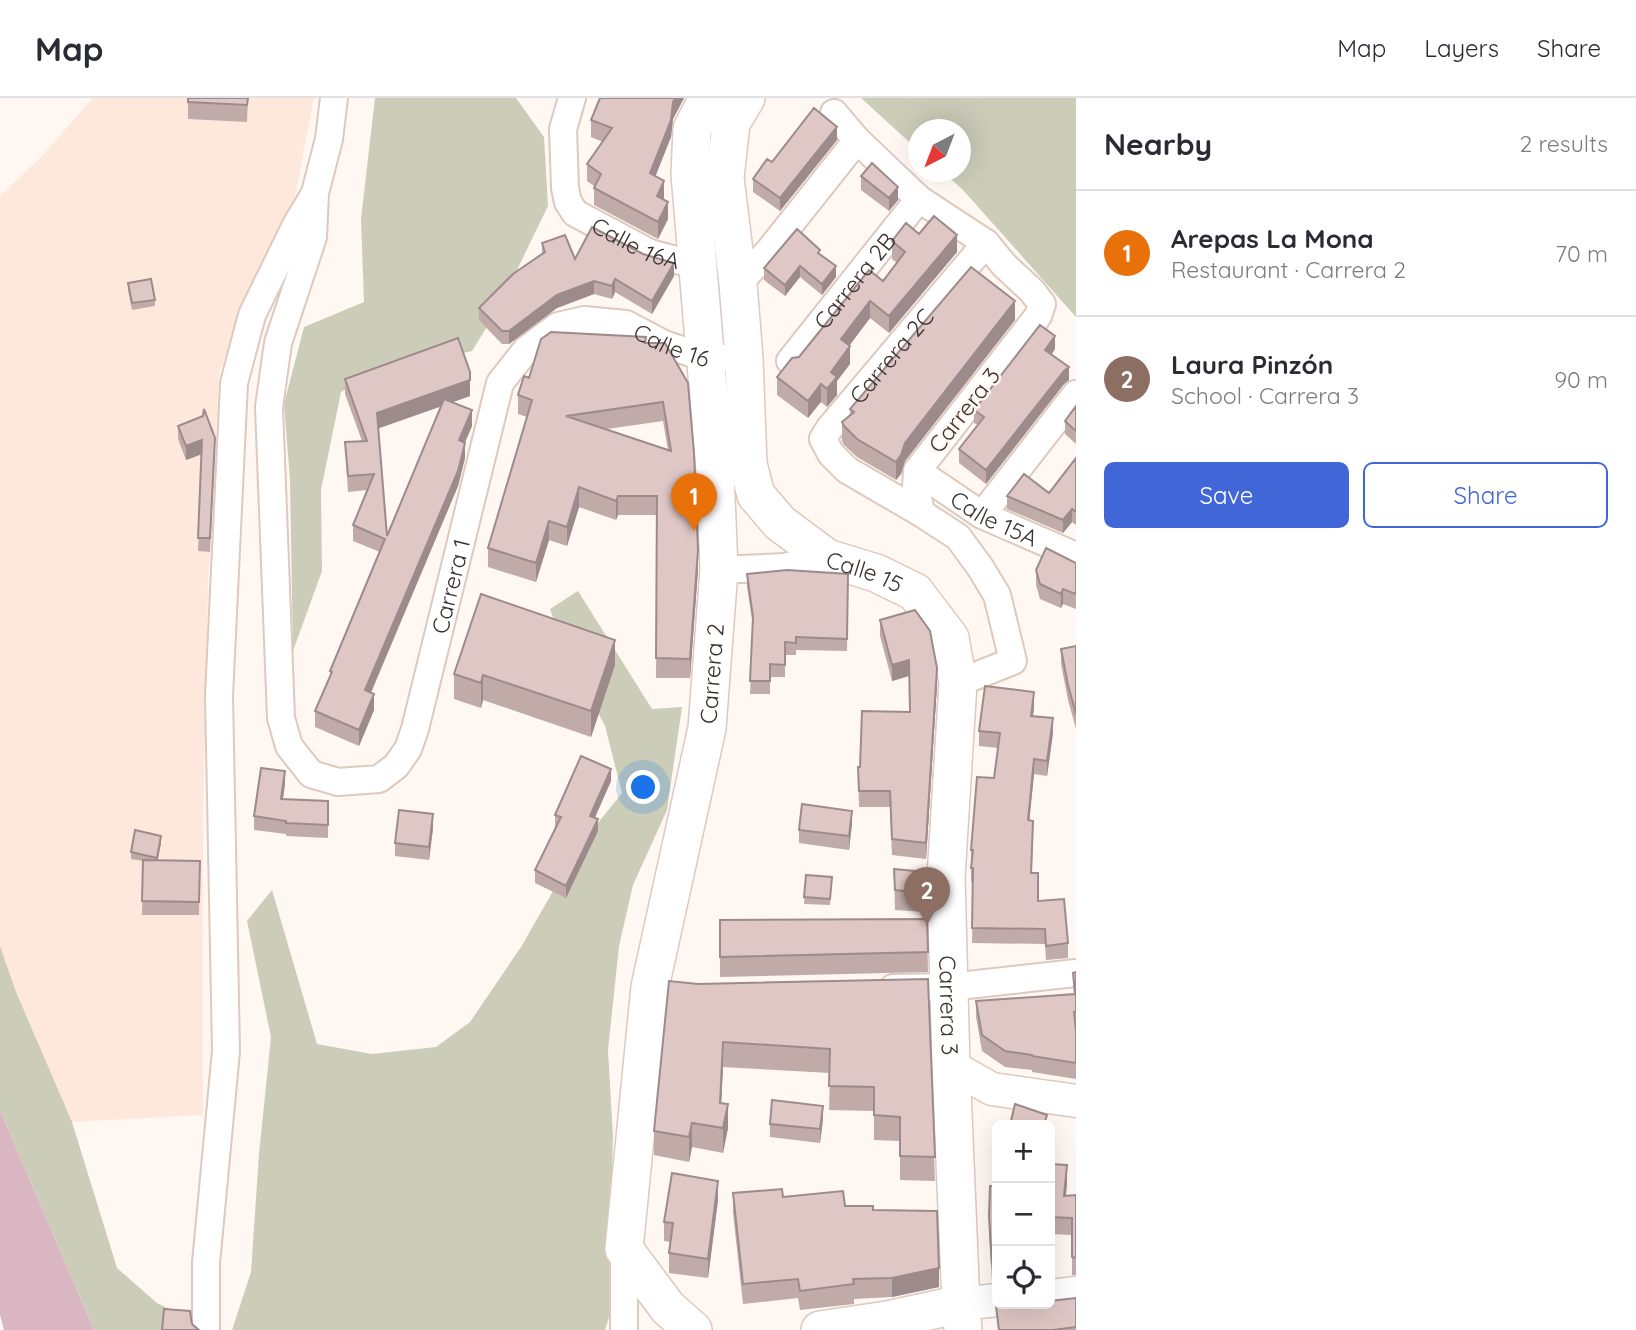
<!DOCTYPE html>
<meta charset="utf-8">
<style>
:root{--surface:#fff;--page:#f7f7f7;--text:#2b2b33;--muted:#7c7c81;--line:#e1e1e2;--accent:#4166d8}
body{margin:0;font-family:Quicksand,sans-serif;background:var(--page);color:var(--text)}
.controls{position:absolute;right:21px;bottom:21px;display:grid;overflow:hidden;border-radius:10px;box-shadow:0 7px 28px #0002}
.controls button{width:63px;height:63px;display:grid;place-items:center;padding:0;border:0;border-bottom:2px solid var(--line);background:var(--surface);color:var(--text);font:35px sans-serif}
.compass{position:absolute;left:908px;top:21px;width:63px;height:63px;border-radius:50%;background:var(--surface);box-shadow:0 7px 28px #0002;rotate:222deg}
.you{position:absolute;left:644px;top:690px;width:24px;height:24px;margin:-18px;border:5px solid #fff;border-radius:50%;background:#1a73e8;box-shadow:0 0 0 10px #1a73e833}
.badge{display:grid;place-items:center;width:46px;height:46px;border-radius:50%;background:var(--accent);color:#fff;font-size:23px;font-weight:700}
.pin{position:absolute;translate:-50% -58px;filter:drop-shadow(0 2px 4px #0008)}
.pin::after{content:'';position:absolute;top:37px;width:24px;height:21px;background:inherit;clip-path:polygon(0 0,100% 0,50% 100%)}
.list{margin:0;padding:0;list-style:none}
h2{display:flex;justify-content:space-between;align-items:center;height:91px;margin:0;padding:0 28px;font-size:30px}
h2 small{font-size:23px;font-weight:400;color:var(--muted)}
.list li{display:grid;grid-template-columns:46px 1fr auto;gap:21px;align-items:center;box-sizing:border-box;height:126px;padding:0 28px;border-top:2px solid var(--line)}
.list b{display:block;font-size:26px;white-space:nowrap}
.list p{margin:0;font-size:23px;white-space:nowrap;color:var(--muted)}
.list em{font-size:23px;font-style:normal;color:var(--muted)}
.actions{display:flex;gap:14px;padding:21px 28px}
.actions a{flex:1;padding:16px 0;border:2px solid var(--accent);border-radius:10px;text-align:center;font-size:24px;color:var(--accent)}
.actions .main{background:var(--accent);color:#fff}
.icon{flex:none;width:38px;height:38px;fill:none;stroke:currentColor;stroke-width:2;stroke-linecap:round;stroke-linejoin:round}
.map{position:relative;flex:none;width:1076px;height:1232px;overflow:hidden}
header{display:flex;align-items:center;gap:42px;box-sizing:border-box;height:98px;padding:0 35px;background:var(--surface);border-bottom:2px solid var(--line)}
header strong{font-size:33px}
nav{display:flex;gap:38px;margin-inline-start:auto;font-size:24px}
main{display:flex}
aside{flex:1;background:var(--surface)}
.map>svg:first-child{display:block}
.built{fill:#fee8db}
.green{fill:#cbcdb9}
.water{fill:#d9b6c2}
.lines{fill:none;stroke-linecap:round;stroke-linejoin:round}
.minor-casing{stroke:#ddc9bd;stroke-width:30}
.tertiary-casing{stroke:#ddc9bd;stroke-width:35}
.secondary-casing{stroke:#ddc9bd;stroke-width:40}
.minor{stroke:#fff;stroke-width:26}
.tertiary{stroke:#fff;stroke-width:32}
.secondary{stroke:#fff;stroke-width:37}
.wall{fill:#c0aba9;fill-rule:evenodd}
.shaded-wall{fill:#9c8b8a}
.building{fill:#dfc7c5;stroke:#9c8b8a;stroke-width:2;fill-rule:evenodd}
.labels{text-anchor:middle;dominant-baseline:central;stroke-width:5;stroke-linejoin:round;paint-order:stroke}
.street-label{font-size:23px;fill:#3a322e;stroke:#fff7f2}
</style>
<header>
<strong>Map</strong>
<nav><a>Map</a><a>Layers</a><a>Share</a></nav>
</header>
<main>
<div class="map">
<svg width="1076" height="1232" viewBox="0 0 1076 1232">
<rect width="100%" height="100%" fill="#fff7f2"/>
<path class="built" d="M93 0H314L292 114 269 153 219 275 208 487 203 724V1017L71 1024 16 894 0 848V98L42 58Z"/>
<path class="green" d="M375 0H516L544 39 548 108 498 211 472 253 370 277 341 294 321 392 322 473 293 553 290 382 284 306 304 229 364 204 361 121Z
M861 0H1076V219L963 92 943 74H960V32H918V52Z
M578 493 652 611 682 609 667 712 633 787 619 848 608 952 613 1039 610 1144 614 1203 605 1232H232L251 1174 259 1056 271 939 247 823 272 792 317 946 372 956 436 949 470 924 521 849 577 751 622 695 605 628 565 552 550 511Z
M0 848 16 894 72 1024 117 1170 157 1205 213 1232H94L0 1012Z"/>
<path class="water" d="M0 1012 94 1232H4L0 1217Z"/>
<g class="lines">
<g class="minor-casing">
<g id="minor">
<path id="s1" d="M334 0 329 41 315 95 313 139 278 245 269 309 281 620 289 648 311 676 338 684 379 681 396 668 408 651 415 631 500 285 526 252 558 228 584 222 626 226 664 246 706 260H744"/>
<path id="s2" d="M572 0 563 31 565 90 568 104 575 115 650 155 699 168"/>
<path d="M834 15 857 42 919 101 986 145 1004 167 1032 193 1042 206 1038 218 917 373 916 389 921 415"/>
<path d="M738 186 768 154 857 42"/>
<path id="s3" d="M790 263 919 101"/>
<path id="s4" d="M917 373 982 417 1076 458"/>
<path d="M982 417 1076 296"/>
<path d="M719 472 784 469 827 460"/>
<path id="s5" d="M958 585 1013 563 997 497 980 469 958 439 921 415 847 372 831 356 823 341 829 331 986 145"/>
<path d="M893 890 950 889 1076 875"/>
<path d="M624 1151V1232"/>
<path d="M206 1232V1165L226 953 219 598 234 285 252 217 296 127 314 97"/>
</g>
</g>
<g class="tertiary-casing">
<path id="tertiary" d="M951 968 992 991 1076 1003
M1050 1198 1076 1195
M961 1206 997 1202"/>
</g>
<g class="secondary-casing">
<g id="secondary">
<path id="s6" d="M746 0 731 25 725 80 738 186 744 260 748 366 756 397 780 425 827 460 876 475 915 494 950 540 958 585 946 779 951 968 961 1206 963 1232"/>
<path id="s7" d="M693 1232 668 1210 624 1151 650 889 707 630 719 472 715 373 690 76 692 31 708 0"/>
<path d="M820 1232 887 1222 961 1206"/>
</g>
</g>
<use href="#minor" class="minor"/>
<use href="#tertiary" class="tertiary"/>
<use href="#secondary" class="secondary"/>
</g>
<path class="wall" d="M188 0H248L247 24 188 21Z
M600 0H684L673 21 671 39 655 78 664 100V101L668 121 658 141 594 107V88L587 83V66L603 44 591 39V22Z
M837 42 780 113 753 94V81L772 64Z
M861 78 898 102 889 113 861 92Z
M919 136 957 154 889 235 870 220 849 247 850 266 837 283V297L827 309 821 304 819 305 808 320 777 297V279L883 183 897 165 892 161V143Z
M542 145 575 161 674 178 652 216 615 194 612 201 594 196 557 210 509 246H502L479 222V210L542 157Z
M820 156 836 179 822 197 800 179 785 198 764 182V170Z
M128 185 155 202V208L132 212 128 192Z
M1015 222 905 363 901 376 896 382 857 359 844 347 842 343V324L850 317V311Z
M646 245H665L698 472 690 580H656L657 417H618L616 422 579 409 567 448 549 442 536 484 488 469V450L527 319 518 316V297L529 280ZM663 323 668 352 607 331Z
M1055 251 1052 256 1069 282 1064 286 986 386 959 365V351L978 327 974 325V312Z
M345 281 470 298 452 304 472 328 465 344V360L458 388 371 595 374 612 359 648 315 629V613L330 579V573L380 454 353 443V427L367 392 348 394 345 344 362 343 345 296ZM442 308 387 438 378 330Z
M1076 308V346L1065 336V323Z
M178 328 215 353 210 454 198 453 202 356 186 362 178 341Z
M1076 360V427L1072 424 1063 435 1007 411V398L1049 395Z
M1076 465V511L1063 506 1061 510 1040 501 1036 487V472Z
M747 476H848L847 553 796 552V557H785V579H770V596H750L753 528 747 489Z
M880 522 937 586 926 761 892 757 890 709H859L858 669H860L910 614 909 578 892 583 880 538Z
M1076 548V631L1068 602 1061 566V551Z
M615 567 591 639 483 602 481 610 454 601V576Z
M1034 609 1033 618 1053 635 1047 678 1034 676 1029 722 1033 737 1032 775 1038 803 1068 845V860L1046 862 1045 846 972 845 973 784H971V752L994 680 998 650 979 648V633Z
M611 683 595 720 598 733 566 800 535 785V772L556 730 555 729V717Z
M285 686 283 701 328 703V740L286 738V736L254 732V718Z
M852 726 849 752 799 745V732Z
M433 730 429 762 395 758V745Z
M161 745 157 762 200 763 199 817H142L143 763 131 761V754Z
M894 771 925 774 926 814 895 812Z
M806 777 832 779 830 807 804 806Z
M927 821 928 874 720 879V822Z
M1076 874V981L1032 974V972L1005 969 982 953 976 919V903L1074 896 1073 875Z
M928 881 935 1083 900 1082V1043L874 1042V1013L829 1012 830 975 723 969 721 1005 728 1030 723 1055 692 1049 689 1064 654 1057V1033L698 886Z
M823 1021 820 1045 770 1039V1026Z
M1050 1066 1067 1085 1066 1098 1076 1097V1177H1072V1137L1050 1136Z
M997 1076V1183L992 1184 989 1136 990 1088H994Z
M733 1095 783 1099 873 1112 939 1189 892 1199 854 1201V1206L800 1212 798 1200 743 1206 733 1115Z
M718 1102 708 1180 669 1175V1155L671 1144 664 1143V1124Z
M1076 1200V1232H998L996 1208Z"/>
<path class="shaded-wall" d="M676 0H684L673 21 671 39 650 92V75Z
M837 29V42L780 113V100Z
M664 83V100L657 115V98Z
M898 89V102L889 113V100Z
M668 104V121L658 141V124Z
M957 137V154L889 235V218Z
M674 165V178L652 216V203Z
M800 168V179L785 198V187Z
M836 168V179L822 197V186Z
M615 181V194L612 201V188Z
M594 183V196L557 210 509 246V233L557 197Z
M870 203V220L841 259V241Z
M1015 203V222L905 363 901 376 896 382V364L905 345Z
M1055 238V251L1045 265V252Z
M850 248V266L837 283V297L827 309V291L831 274Z
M1069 269V282L1064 286 986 386V372L1064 273Z
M470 282V298L377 331V315Z
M821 286V304L808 320V303Z
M472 312V328L459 358V342Z
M202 342V356L186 362V348Z
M465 345V360L458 388 365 608V592Z
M579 389V409L567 448V429Z
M618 398V417L616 422V403Z
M1072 411V424L1063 435V422Z
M549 423V442L536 484V465Z
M698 452V472L690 580V561Z
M1063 491V506L1061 510V496Z
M615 542V567L591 639V613Z
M909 562V578L892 583V567Z
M937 570V586L926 761V745Z
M483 577V602L481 610V585Z
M1034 594V609L1031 633V618Z
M374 596V612L359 648V632Z
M1053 620V635L1047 678V663Z
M1034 661V676L1028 737V722Z
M611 671V683L590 730V718Z
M285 673V686L281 714V701Z
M852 713V726L849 752V738Z
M433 716V730L429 762V749Z
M598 721V733L566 800V788Z
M161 738V745L157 766V760Z
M723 944V969L720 1029V1005Z
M728 1006V1030L723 1055V1030Z
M823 1008V1021L820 1045V1031Z
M692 1025V1049L689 1064V1039Z
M1067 1067V1085L1064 1115V1098Z
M718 1083V1102L708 1180V1161Z
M939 1170V1189L892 1199V1180Z"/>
<path class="building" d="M188 0H248L247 7 188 4Z
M600 0H676L673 4 671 22 650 75 664 83 657 98 668 104 658 124 594 90 601 76 587 66 612 30 591 22Z
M814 10 837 29 780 100 753 81 767 61 772 64Z
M872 65 898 89 889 100 861 78Z
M934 118 957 137 889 218 870 203 841 241 850 248 831 274 837 279 827 291 821 286 808 303 777 279 792 260 799 259 869 172 883 183 905 154 892 143 906 125 919 136Z
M592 129 643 156 674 165 652 203 615 181 612 188 594 183 557 197 509 233H502L479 210 513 176 545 154 542 145 565 137 575 161Z
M797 131 820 152 818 155 836 168 822 186 800 168 785 187 764 170Z
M971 169 1015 203 905 345 901 357 896 364 857 341 844 328 842 324 854 314 850 311Z
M151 181 155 202 132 205 128 185Z
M1040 227 1055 238 1045 252 1069 269 1064 273 986 372 959 351 984 319 974 312Z
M551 234 646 239 645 245H665L688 285 694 355 698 452 690 561 656 560 657 398H618L616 403 579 389 567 429 549 423 536 465 488 450 532 302 518 297 524 278 529 280 541 241ZM663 304 671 353 566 318Z
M458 240 470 274V282L377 315 387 438 444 301 472 312 459 342 465 345 458 373 365 592 374 596 359 632 315 613 332 574 330 573 385 441 353 427 374 376 348 378 345 344 367 343 345 281Z
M1076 308V333L1065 323Z
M204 311 215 340 210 440H198L202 342 186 348 178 328 203 318Z
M1076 360V414L1072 411 1063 422 1007 398 1024 376 1049 395Z
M1046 450 1076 465V496L1063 491 1061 496 1040 486 1036 472Z
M787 472 848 476 847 541 796 539V545L785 544V567L770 566V583H750L753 519 747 476Z
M481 496 615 542 591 613 483 577 481 585 454 576Z
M915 512 930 533 937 570 926 745 892 741 890 693H859L858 669H860L862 613 910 614 909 562 892 567 880 522Z
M1076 548V616L1068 587 1061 551Z
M985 588 1034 594 1031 618 1053 620 1047 663 1034 661 1028 722 1033 723 1031 775H1038V803L1064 801 1068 845 1046 848 1045 831 972 830 973 770H971L973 752H971L977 679 994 680 1000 635 979 633Z
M581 658 611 671 590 718 598 721 566 788 535 772 561 719 555 717Z
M261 670 285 673 281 701 328 703V727L286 725V723L254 718Z
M802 706 852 713 849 738 799 732Z
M399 712 433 716 429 749 395 745Z
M135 732 161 738 157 760 131 754Z
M143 762 200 763 199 804 142 803Z
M894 771 925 774 926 795 895 792Z
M806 777 832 779 830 801 804 799Z
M927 821 928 854 720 859V822Z
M1076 874V914H1074L1076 934V965L1032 958V957L1005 953 982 937 976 903 1075 896 1073 875Z
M928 881 935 1059 900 1058V1019L874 1017V989L829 988 830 951 723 944 720 1005 728 1006 723 1030 692 1025 689 1039 654 1033 669 883 698 886Z
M772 1002 823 1008 820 1031 770 1026Z
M1015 1006 1047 1017 1044 1027H1010Z
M1050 1066 1067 1067 1064 1098 1076 1097V1160L1072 1159V1120L1050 1119Z
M672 1075 718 1083 708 1161 669 1155 673 1125 664 1124Z
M997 1076V1165L992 1166 989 1118 990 1088H994Z
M782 1091 783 1099 843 1093 845 1108H873V1112L937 1113 939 1170 892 1180 853 1181 854 1186 800 1193 798 1181 743 1186 733 1095Z
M1076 1200V1229L1053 1232H999L996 1208 1014 1206H1050V1203Z
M164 1211 190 1213 192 1226 199 1232H162Z"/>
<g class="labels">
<g class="street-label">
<text stroke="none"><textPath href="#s2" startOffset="187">Calle 16A</textPath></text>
<text stroke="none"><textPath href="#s3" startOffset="103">Carrera 2B</textPath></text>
<text stroke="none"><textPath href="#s1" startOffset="1384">Calle 16</textPath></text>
<text stroke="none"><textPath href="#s5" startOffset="474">Carrera 2C</textPath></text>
<text transform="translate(964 312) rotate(-52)">Carrera 3</text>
<text stroke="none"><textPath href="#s4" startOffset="91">Calle 15A</textPath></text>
<text stroke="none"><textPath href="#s6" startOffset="539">Calle 15</textPath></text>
<text stroke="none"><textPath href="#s1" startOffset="973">Carrera 1</textPath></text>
<text stroke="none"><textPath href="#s7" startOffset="690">Carrera 2</textPath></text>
<text stroke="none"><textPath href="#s6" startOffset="1020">Carrera 3</textPath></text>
</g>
</g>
</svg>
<div class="controls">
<button>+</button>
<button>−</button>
<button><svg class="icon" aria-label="locate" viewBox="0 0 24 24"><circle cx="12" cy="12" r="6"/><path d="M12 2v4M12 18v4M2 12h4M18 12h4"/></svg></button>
</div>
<svg class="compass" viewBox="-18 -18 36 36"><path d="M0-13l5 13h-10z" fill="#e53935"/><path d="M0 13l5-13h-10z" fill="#7c7c81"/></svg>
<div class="you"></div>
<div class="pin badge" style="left:694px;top:433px;background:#e8710a">1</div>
<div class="pin badge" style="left:927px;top:827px;background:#8d6e63">2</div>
</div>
<aside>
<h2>Nearby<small>2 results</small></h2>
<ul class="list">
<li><span class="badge" style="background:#e8710a">1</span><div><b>Arepas La Mona</b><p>Restaurant · Carrera 2</p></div><em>70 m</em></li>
<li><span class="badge" style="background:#8d6e63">2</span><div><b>Laura Pinzón</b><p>School · Carrera 3</p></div><em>90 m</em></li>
</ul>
<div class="actions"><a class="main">Save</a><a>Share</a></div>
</aside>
</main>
